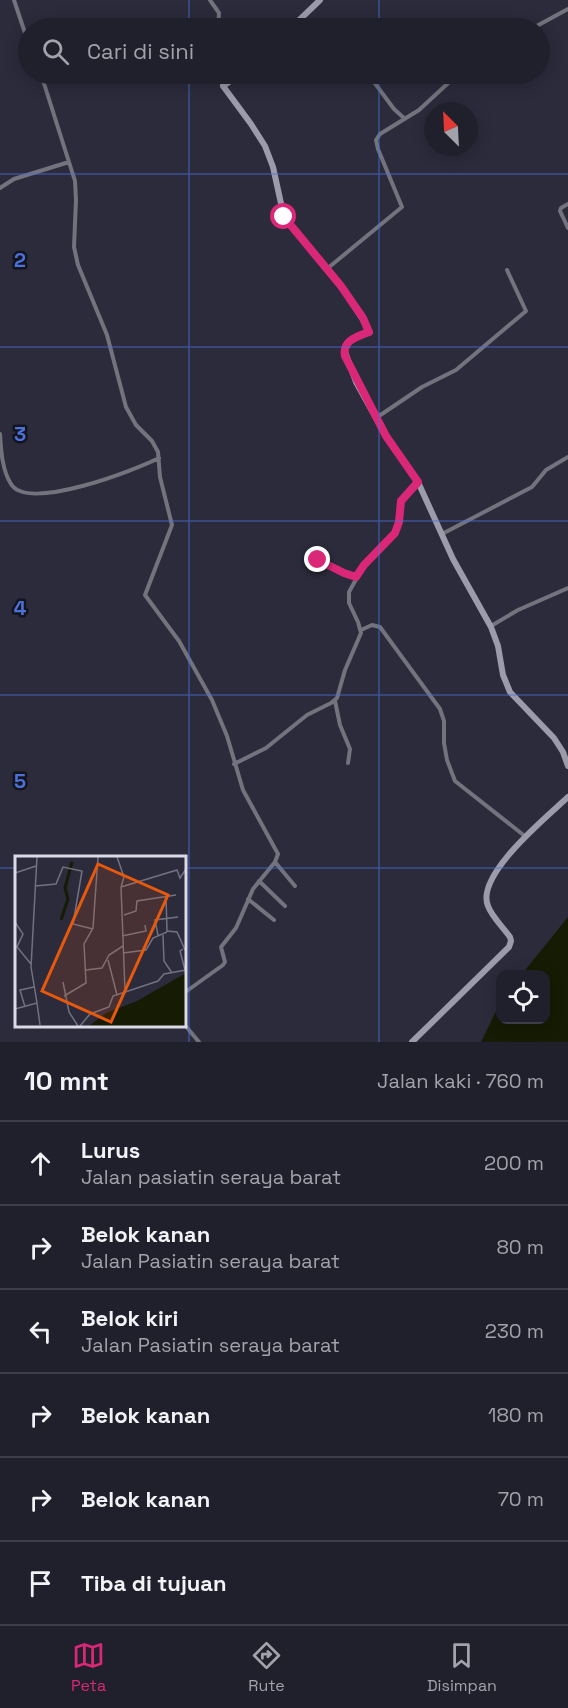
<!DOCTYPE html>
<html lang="id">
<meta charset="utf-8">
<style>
:root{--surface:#20202d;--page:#282835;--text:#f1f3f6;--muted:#a2a3aa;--line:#3d3e49;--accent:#db2777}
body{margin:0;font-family:"Space Grotesk",sans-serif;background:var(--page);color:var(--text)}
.controls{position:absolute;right:18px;bottom:18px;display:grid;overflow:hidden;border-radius:12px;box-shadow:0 3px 15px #0003}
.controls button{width:54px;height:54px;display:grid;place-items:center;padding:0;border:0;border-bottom:2px solid var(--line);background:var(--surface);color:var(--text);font:30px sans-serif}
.compass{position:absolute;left:424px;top:102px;width:54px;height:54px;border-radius:50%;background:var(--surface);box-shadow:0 3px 15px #0003;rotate:336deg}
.stop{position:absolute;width:18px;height:18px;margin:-14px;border:4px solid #db2777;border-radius:50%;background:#fff}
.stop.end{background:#db2777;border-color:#fff;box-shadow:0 2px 6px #0008}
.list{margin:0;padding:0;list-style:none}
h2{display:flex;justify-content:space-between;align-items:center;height:78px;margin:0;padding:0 24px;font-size:26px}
h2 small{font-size:20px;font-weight:400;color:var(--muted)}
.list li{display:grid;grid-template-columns:39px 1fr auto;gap:18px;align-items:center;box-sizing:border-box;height:84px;padding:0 24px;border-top:2px solid var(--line)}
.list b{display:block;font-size:22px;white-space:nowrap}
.list p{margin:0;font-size:20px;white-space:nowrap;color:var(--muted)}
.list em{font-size:20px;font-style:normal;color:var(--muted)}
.icon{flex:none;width:33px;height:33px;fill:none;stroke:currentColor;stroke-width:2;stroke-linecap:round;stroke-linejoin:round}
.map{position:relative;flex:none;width:568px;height:1042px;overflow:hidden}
.search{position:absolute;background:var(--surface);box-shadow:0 3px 15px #0003;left:18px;right:18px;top:18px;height:66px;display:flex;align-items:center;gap:15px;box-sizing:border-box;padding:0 21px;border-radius:33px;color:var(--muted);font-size:22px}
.sheet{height:582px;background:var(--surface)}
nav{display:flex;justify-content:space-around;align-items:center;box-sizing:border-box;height:84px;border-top:2px solid var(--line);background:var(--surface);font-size:16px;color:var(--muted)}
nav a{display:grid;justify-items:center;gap:3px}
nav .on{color:var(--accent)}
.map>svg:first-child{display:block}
.water{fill:#161b03}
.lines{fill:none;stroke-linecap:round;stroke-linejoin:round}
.street{stroke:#73737d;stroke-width:4}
.secondary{stroke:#9b9baa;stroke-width:6}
.route{stroke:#db2777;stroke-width:8}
.grid{fill:none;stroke:#4c71dc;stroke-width:1.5;stroke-opacity:0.55}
.inset-river{fill:none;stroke:#161b03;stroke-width:3}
.inset-road{fill:none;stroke:#717180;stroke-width:1.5}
.view{fill:#e8590c;fill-opacity:0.15;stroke:#e8590c;stroke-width:3}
.inset-edge{fill:none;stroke:#dbdbe7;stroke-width:3}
.grid-label{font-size:20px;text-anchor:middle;font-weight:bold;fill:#4c71dc;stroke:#14141c;stroke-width:5;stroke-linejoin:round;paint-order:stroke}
</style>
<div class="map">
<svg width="568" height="1042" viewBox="0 0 568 1042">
<rect width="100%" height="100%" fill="#2b2b3c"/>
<path class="water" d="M568 917V1042H481L500 1003V1020H546V975L522 974Z"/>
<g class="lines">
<path class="street" d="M14 0 28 42
M210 0 219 13 218 28
M533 28 568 9
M41 74 75 181 76 200 74 247 78 265 107 335 126 407 136 425 152 441 158 452 160 477 172 525 145 595 179 641 212 700 227 736 243 790 278 854 275 862 253 889 236 928 221 947 225 962 223 965 184 993
M217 74 223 85
M368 74 394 109 405 119
M0 188 14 179 69 162
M568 204 561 208 560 211 568 228
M328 268 402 207 378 149 376 140 380 134 419 110 458 74
M376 418 422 387 456 370 526 311 507 270
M0 434C1 450 2 470 11 484 28 512 135 470 159 458
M442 534 532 487 546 470 568 457
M318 560 344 573 356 577
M491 626 518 610 568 588
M361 630 372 625 380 627 440 709 444 721V743L447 760 455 781 526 837
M335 701 340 725 350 749 348 763
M234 764 266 748 307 715 331 703 337 698 345 670 361 633 358 622 349 603V592L364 565 395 533 399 522 401 501 418 482
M275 862 295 886
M259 881 285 906
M248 899 274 920
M184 1024 199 1042"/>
<path class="secondary" d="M291 28 320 0
M241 74 223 86 251 124 265 146 273 167 284 217 341 286 362 318 369 332 349 341 344 349 356 382 386 436 418 482 453 559 491 627 498 646 503 675 510 692 554 738 563 752 568 766
M412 1042 509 947 511 941 510 937C503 927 492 917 488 906 475 875 547 817 568 797"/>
</g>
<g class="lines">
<path class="route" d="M284 217 341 286 363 318 369 332C356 337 342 341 345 356L386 436 418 482 401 501 399 522 395 533 364 565 356 577 344 573 318 560"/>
</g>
<path class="grid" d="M189 0V28M379 0V28M189 74V1042M379 74V1042M0 174H568M0 347H568M0 521H568M0 695H568M0 868H16M184 868H568"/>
<g transform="translate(15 856)">
<rect width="171" height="171" fill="#2b2b3c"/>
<path d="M171 117V170H74L91 157 122 145Z" fill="#161b03"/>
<path class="inset-river" d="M46 64 53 43 50 32 57 6"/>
<path class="inset-road" d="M102 1 109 21 106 31M0 17 21 10M20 30 41 28 48 11 67 15 58 68 78 73M106 31 110 135M106 31 162 14 165 22 171 13M151 40 152 75 162 76 171 96M109 59 121 55 122 45 161 39M0 66 8 78 2 91 16 108M143 79 140 64 163 61M148 79 149 105 157 117M107 80 131 75 130 69M168 93 165 95 170 114M108 97 131 94 138 82 152 76M93 104 102 139M71 114 87 112 94 99 108 90M48 126 54 156 63 170M49 140 71 127 69 88 78 72 83 1M22 147 25 169M10 151 5 134 19 131M0 153 22 147 16 111 22 1M65 170 75 158 94 151 98 140 143 125 149 118 171 114"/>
<path class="view" d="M83 8 153 39 96 166 27 135Z"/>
<rect width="171" height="171" class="inset-edge"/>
</g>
<g class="grid-label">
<text x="20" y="267">2</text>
<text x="20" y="441">3</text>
<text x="20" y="615">4</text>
<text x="20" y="788">5</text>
</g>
</svg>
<div class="controls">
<button><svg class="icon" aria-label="locate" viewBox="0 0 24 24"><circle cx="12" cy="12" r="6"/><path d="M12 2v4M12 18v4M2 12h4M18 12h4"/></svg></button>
</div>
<svg class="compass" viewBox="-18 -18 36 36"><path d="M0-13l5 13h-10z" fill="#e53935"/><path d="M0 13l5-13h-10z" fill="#a2a3aa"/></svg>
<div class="stop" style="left:284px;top:217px"></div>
<div class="stop end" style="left:318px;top:560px"></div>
<div class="search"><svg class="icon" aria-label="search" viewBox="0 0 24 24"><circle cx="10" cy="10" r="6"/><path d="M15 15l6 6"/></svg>Cari di sini</div>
</div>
<section class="sheet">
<h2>10 mnt<small>Jalan kaki · 760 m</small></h2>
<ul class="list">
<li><svg class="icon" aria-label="ahead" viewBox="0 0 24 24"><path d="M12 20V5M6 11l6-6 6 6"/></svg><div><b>Lurus</b><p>Jalan pasiatin seraya barat</p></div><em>200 m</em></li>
<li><svg class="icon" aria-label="right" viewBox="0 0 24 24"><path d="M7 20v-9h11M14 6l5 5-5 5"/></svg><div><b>Belok kanan</b><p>Jalan Pasiatin seraya barat</p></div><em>80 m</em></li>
<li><svg class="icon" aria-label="left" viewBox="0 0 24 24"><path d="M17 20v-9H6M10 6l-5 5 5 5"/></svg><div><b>Belok kiri</b><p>Jalan Pasiatin seraya barat</p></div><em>230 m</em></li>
<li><svg class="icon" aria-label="right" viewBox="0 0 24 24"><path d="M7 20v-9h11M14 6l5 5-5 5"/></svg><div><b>Belok kanan</b></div><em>180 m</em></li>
<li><svg class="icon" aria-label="right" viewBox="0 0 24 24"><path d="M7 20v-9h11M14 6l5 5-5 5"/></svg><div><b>Belok kanan</b></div><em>70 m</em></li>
<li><svg class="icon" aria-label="arrive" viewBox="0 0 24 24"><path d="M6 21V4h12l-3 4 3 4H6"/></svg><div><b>Tiba di tujuan</b></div></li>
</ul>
</section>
<nav>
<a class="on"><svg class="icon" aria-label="map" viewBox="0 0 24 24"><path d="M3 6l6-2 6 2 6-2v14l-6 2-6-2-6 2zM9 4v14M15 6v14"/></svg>Peta</a>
<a><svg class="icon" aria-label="directions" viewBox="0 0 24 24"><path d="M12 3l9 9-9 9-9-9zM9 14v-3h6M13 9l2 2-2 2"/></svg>Rute</a>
<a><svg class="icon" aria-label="saved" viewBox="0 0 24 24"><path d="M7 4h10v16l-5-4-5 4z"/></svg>Disimpan</a>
</nav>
